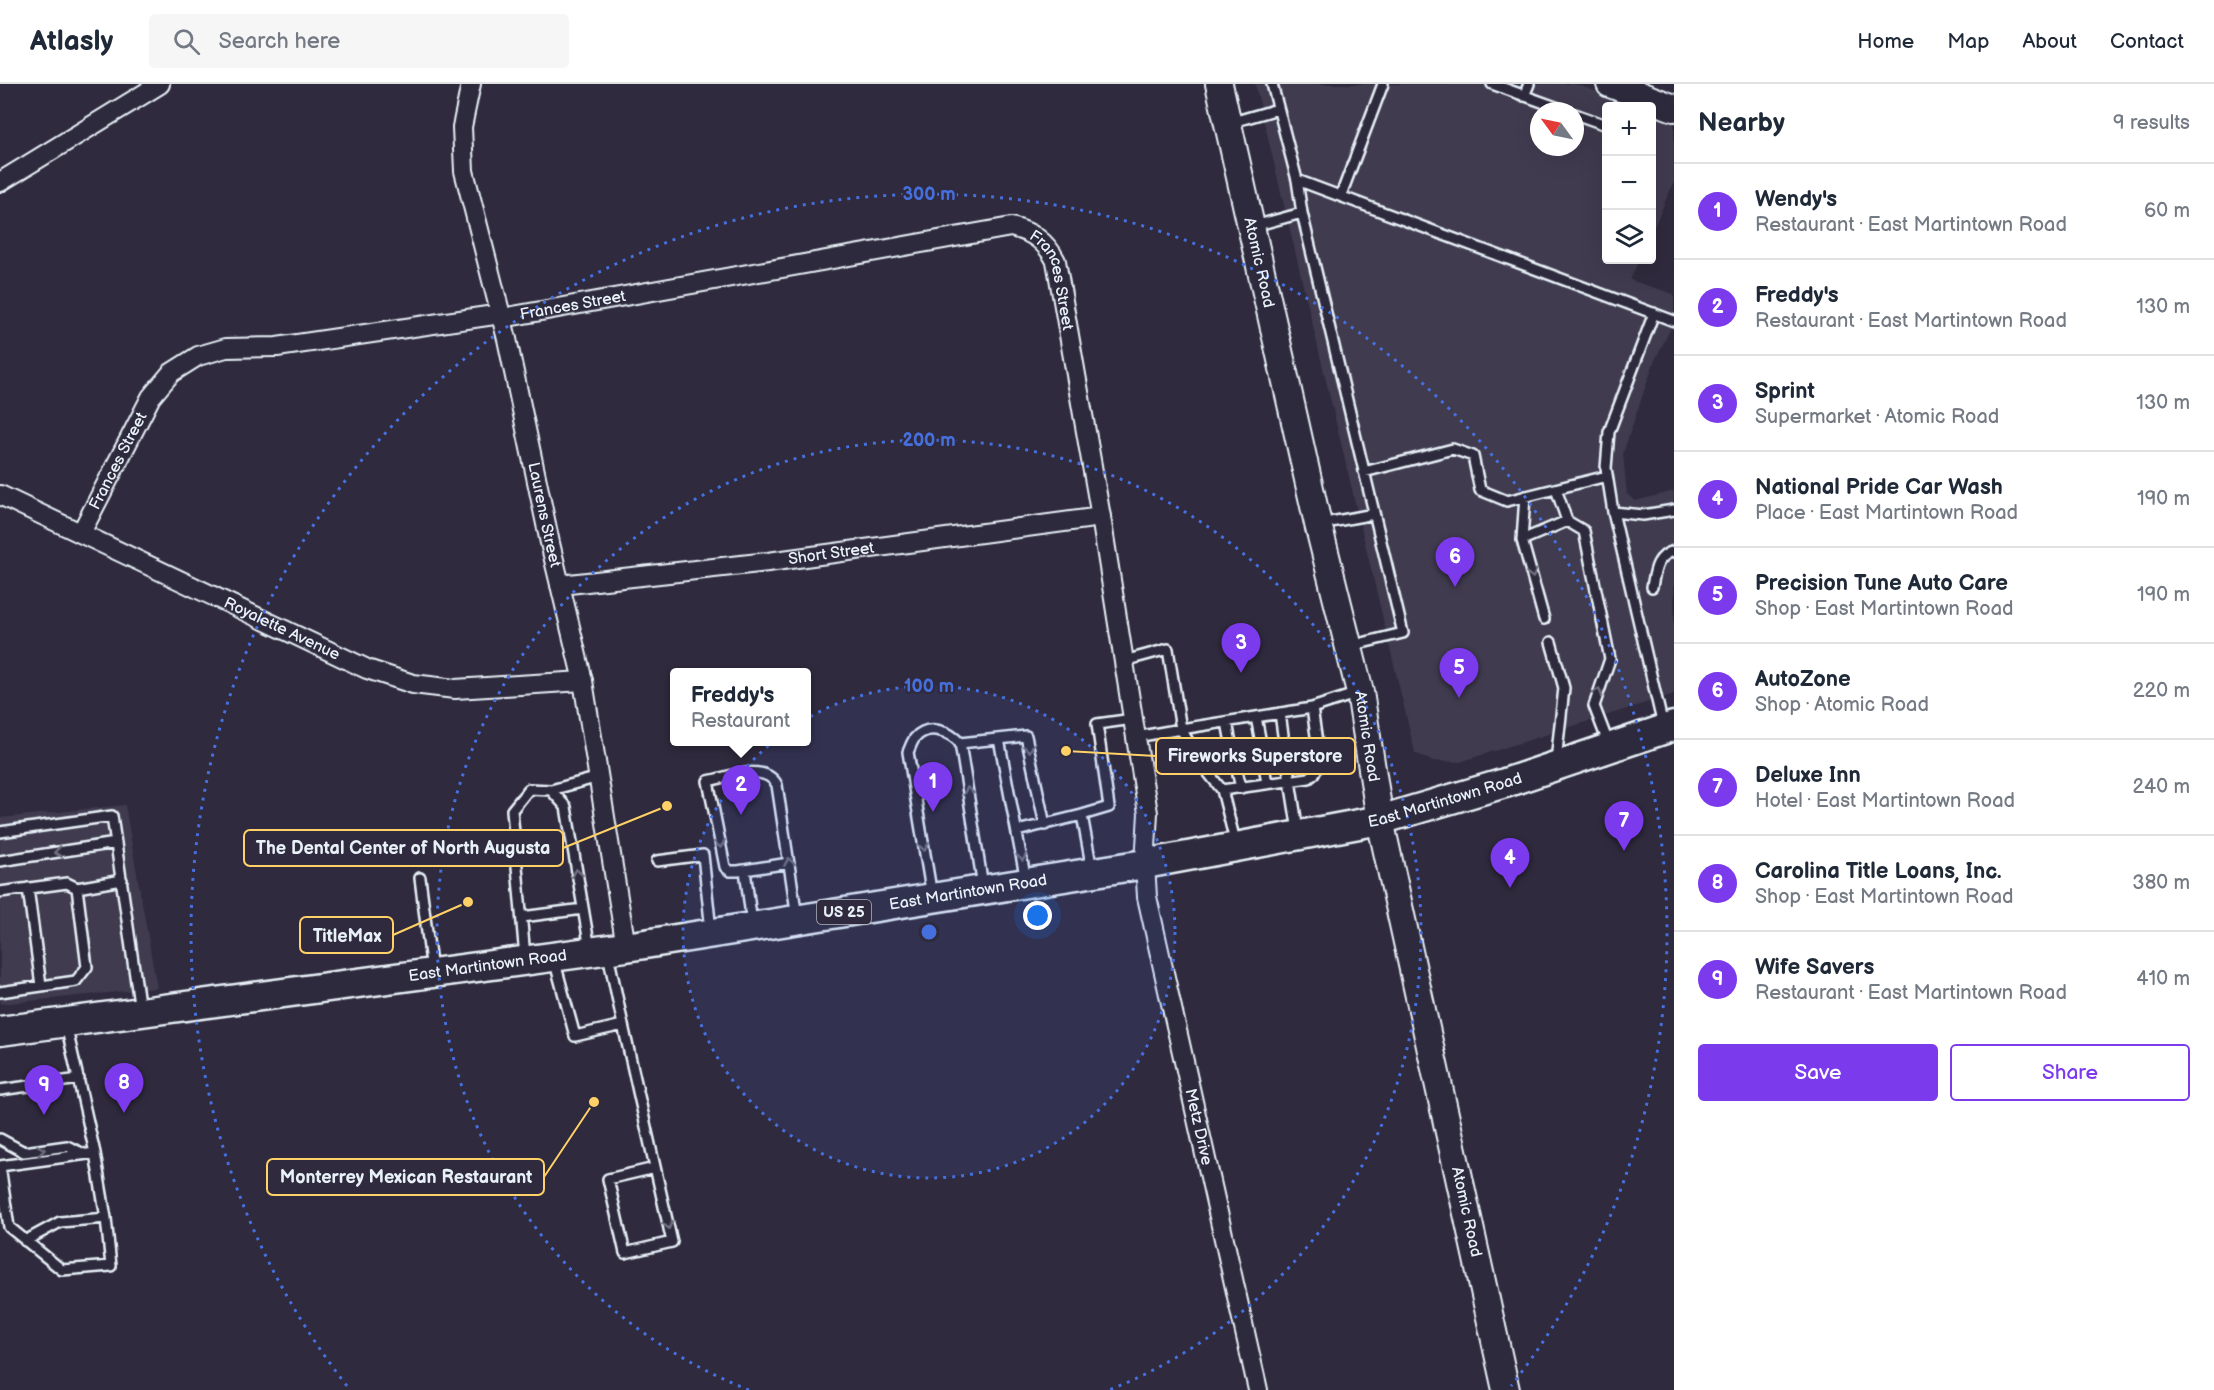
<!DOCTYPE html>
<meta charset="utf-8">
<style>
:root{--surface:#fff;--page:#f6f6f7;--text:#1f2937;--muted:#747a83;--line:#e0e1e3;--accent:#7c3aed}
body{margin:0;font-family:"Balsamiq Sans",sans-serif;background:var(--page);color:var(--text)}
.controls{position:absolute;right:18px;top:18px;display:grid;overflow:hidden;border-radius:6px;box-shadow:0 6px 24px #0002}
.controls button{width:54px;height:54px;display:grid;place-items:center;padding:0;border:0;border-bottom:2px solid var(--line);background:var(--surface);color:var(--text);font:30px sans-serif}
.compass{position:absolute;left:1530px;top:18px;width:54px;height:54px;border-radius:50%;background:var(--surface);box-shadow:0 6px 24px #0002;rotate:303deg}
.you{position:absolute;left:1038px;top:832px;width:21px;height:21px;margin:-15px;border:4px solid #fff;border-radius:50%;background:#1a73e8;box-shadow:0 0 0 9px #1a73e833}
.badge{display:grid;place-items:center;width:39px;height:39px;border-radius:50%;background:var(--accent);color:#fff;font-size:20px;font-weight:700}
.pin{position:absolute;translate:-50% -50px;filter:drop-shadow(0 2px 3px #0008)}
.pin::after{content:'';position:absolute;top:32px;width:21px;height:18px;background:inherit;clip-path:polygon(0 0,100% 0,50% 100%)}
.popup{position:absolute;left:670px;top:584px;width:141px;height:78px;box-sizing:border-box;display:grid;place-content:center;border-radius:6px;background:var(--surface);filter:drop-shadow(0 2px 4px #0005);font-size:20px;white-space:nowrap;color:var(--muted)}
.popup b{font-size:22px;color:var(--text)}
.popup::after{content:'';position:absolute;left:50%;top:100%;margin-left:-12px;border:12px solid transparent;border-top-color:var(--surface)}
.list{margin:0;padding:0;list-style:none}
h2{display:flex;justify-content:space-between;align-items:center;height:78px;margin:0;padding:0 24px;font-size:26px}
h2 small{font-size:20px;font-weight:400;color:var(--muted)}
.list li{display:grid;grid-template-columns:39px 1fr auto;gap:18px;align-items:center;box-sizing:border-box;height:96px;padding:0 24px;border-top:2px solid var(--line)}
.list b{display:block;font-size:22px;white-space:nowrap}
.list p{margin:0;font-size:20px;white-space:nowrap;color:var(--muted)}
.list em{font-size:20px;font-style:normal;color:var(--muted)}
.actions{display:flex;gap:12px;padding:18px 24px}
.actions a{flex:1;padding:14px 0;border:2px solid var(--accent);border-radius:6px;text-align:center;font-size:21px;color:var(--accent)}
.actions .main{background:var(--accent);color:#fff}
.icon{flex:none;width:33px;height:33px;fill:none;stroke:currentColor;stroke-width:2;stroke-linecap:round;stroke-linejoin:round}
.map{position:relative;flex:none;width:1674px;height:1306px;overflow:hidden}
header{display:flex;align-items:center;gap:36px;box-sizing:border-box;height:84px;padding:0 30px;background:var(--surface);border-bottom:2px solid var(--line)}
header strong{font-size:28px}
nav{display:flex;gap:33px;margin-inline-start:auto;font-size:21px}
.search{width:420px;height:54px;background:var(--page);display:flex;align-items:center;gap:15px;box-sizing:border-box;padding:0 21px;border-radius:6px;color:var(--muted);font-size:22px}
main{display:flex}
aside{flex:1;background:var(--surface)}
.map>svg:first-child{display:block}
.built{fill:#403a50;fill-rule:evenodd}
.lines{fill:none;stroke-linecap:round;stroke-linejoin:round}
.lane-casing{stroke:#e8f1f8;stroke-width:14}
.street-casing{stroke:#e8f1f8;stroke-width:22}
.secondary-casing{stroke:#e8f1f8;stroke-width:30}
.primary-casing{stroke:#e8f1f8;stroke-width:33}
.lane{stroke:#2f2a3d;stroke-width:9}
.street{stroke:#2f2a3d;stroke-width:18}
.secondary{stroke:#2f2a3d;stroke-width:26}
.primary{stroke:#2f2a3d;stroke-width:28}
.oneway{stroke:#70707e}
.ring{fill:none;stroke:#466fde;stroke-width:3;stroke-dasharray:3 6}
.labels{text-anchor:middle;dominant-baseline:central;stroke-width:4.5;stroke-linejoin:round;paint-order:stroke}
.shield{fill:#2f2a3d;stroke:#b0b5c0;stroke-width:1.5}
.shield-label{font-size:15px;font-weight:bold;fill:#e8f1f8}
.street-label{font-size:16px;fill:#e8f1f8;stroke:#2f2a3d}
.centre{fill:#466fde;stroke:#2f2a3d;stroke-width:3}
.ring-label{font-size:18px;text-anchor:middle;font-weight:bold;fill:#466fde;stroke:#2f2a3d;stroke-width:4.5;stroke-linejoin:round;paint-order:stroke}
.leader{fill:none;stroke:#ffd166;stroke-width:2}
.callout-dot{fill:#ffd166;stroke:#2f2a3d;stroke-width:2}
.callout{fill:#2f2a3d;stroke:#ffd166;stroke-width:2}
.callout-label{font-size:18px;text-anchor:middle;font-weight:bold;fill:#e8f1f8}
</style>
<header>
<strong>Atlasly</strong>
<div class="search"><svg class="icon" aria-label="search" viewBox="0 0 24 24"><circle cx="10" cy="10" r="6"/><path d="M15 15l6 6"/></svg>Search here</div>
<nav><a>Home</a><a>Map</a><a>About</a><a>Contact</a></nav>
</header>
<main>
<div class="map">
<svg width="1674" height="1306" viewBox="0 0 1674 1306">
<rect width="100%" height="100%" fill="#2f2a3d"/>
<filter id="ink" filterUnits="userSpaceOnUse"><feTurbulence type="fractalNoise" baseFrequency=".0167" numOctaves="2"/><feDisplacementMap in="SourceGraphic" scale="12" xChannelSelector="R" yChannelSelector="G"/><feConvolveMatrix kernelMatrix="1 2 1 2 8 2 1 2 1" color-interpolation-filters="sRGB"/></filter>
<g filter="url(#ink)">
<path class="built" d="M1255 0H1575L1638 22H1606V176H1639L1630 196 1674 210V238L1654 278 1623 369 1627 410 1635 417 1674 407V610L1460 678 1432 677 1415 669ZM1539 27H1575V63H1539Z
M1652 27 1674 36V98L1652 147Z
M125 721 157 904 0 920V734Z"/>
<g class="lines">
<g class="lane-casing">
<path id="lane" d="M1272 0 1297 96 1302 129 1403 549 1350 562
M1492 0 1567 27
M1524 12 1529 0
M1575 30 1606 41
M1229 39 1278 25
M1297 96 1674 237
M1341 111 1383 0
M1254 142 1302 129
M1654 229 1609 348 1606 384 1613 428 1663 642
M1364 388 1453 365 1473 372 1480 406 1507 417 1607 392
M1556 405 1567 437
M1525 412 1522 456 1544 535
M1613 428 1643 431 1674 426
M1320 440 1374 430
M1522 456 1567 437 1584 447 1610 575 1594 622 1609 661
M1652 503C1655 487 1656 472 1674 467
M1551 558 1564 604 1556 677
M1124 577 1168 565 1181 645 1136 653
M1312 624 1358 609
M1280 629 1283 651
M1256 633 1260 654
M1227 638 1231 659
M999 655 1026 797
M960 659 1026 652 1045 741
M1288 684 1298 747
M1265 687 1267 700
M1238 691 1241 704
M551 706 599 693
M1222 706 1309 694 1314 690 1320 679 1312 624 1181 645 1202 681 1222 706 1236 761
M1017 747 1082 731
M0 748 112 732 140 926
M0 777 116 759
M657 777 703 771 711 847
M789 779 738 787H730L725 783 708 697C728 693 765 678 777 701L797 833
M745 786 752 840
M1092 786 1082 731 1109 723 1097 640 1133 635
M420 794 432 887
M28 804 41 902
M77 804 122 796
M0 808 67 799 77 804 87 883 76 897 0 908
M932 812 908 668C910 664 912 657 915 654 928 639 949 647 960 659L983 802
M522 833 583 825
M608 870 623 941
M525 873 512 726 529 705 551 706 566 723 590 865
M554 875 575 952 623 941 672 1158 625 1169 608 1095 655 1084
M0 1006 79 995
M0 1055 24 1068 67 1062 82 1069
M0 1082 9 1143 62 1186 111 1182 106 1134 95 1069
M0 1082 95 1069 66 941
M25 1157 60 1138 106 1134"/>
</g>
<g class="street-casing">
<g id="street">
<path id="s1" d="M471 0 462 43 464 87 507 255 550 459 583 597 626 863"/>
<path d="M0 98 160 0"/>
<path id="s2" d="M502 234 1011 143C1032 148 1046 157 1056 177L1101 433 1148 729 1145 780 1147 813 1258 1306"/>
<path id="s3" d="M0 411 367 585 413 600 455 605 583 597"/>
<path id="s4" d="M81 449 151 313 171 289 198 272 226 264 277 263 501 230"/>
<path id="s5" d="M560 501 768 478 1101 433"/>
</g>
</g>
<g class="secondary-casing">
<g id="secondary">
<path id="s6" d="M1219 0 1318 440 1360 608 1380 736 1506 1306"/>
<path d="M1610 0 1674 24"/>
</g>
</g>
<g class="primary-casing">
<g id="primary">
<path id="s7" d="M0 947 626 863 1145 780 1380 736 1505 699 1674 642"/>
</g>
</g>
<use href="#lane" class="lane"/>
<use href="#street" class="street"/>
<use href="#secondary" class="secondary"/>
<use href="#primary" class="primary"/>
</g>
<defs><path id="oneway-chevron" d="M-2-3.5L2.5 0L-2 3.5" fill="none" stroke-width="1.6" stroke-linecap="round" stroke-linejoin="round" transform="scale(1.5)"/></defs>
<g class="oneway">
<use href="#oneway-chevron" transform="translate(1532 490) rotate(75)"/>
<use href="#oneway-chevron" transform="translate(1598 608) rotate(-73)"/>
<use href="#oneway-chevron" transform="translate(1029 664) rotate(78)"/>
<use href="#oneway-chevron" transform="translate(968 707) rotate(-99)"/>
<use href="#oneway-chevron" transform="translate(720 760) rotate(80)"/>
<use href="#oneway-chevron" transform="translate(924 763) rotate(80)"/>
<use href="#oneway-chevron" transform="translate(58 768) rotate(171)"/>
<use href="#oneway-chevron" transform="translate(1022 773) rotate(80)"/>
<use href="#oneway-chevron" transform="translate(789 778) rotate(-99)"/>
<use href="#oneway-chevron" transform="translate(577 789) rotate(-100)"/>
<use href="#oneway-chevron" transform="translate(41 1066) rotate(-8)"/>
<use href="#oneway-chevron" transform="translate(668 1141) rotate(77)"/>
</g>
</g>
<circle cx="929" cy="848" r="246" fill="#466fde" fill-opacity=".12"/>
<g class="ring">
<circle cx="929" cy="848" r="246"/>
<path d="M749 1306A492 492 0 1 1 1109 1306"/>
<path d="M347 1302A738 738 0 1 1 1511 1302"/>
</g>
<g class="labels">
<rect class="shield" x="817" y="816" width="54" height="24" rx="4.5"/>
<g class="shield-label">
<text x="844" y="828">US 25</text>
</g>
<g class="street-label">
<text stroke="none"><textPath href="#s6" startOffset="183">Atomic Road</textPath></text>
<text stroke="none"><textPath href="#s2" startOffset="592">Frances Street</textPath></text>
<text stroke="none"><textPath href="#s2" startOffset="72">Frances Street</textPath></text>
<text stroke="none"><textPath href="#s4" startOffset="81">Frances Street</textPath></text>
<text stroke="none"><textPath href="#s1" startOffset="441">Laurens Street</textPath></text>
<text stroke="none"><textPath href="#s5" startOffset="273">Short Street</textPath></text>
<text stroke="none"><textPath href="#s3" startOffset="312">Royalette Avenue</textPath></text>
<text stroke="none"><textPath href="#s6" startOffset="669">Atomic Road</textPath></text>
<text stroke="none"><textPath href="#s7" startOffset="1464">East Martintown Road</textPath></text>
<text stroke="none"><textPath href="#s7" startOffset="978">East Martintown Road</textPath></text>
<text stroke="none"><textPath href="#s7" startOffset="492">East Martintown Road</textPath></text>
<text stroke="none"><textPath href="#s2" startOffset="1455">Metz Drive</textPath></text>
<text stroke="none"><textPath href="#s6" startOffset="1155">Atomic Road</textPath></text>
</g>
</g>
<circle cx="929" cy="848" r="9" class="centre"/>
<g class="ring-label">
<text x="929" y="116">300 m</text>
<text x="929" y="362">200 m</text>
<text x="929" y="608">100 m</text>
</g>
<path class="leader" d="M1066 667L1156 672M667 722L563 764M468 818L393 851M594 1018L544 1093"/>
<g class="callout-dot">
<circle cx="1066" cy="667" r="6"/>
<circle cx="667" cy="722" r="6"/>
<circle cx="468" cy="818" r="6"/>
<circle cx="594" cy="1018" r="6"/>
</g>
<g class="callout">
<rect x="1156" y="654" width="199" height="36" rx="6"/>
<rect x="244" y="746" width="319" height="36" rx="6"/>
<rect x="300" y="833" width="93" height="36" rx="6"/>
<rect x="267" y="1075" width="277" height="36" rx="6"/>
</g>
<g class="callout-label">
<text x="1255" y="678">Fireworks Superstore</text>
<text x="403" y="770">The Dental Center of North Augusta</text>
<text x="347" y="858">TitleMax</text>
<text x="406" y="1099">Monterrey Mexican Restaurant</text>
</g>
</svg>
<div class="controls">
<button>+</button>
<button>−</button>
<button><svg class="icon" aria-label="layers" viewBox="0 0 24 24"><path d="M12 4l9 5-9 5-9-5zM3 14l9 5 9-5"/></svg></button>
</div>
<svg class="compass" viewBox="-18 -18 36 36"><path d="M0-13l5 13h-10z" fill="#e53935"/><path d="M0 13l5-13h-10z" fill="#747a83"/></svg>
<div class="you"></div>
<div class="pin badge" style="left:933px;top:728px">1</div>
<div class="pin badge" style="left:741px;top:731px">2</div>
<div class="popup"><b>Freddy's</b>Restaurant</div>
<div class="pin badge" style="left:1241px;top:589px">3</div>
<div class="pin badge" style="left:1510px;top:804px">4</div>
<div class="pin badge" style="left:1459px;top:614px">5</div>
<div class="pin badge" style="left:1455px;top:503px">6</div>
<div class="pin badge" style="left:1624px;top:767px">7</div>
<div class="pin badge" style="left:124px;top:1029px">8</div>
<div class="pin badge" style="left:44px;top:1031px">9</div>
</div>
<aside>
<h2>Nearby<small>9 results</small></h2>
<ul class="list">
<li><span class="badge">1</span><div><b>Wendy's</b><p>Restaurant · East Martintown Road</p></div><em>60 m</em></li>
<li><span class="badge">2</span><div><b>Freddy's</b><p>Restaurant · East Martintown Road</p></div><em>130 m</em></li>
<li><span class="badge">3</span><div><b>Sprint</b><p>Supermarket · Atomic Road</p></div><em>130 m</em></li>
<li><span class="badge">4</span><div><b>National Pride Car Wash</b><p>Place · East Martintown Road</p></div><em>190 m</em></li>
<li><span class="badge">5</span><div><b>Precision Tune Auto Care</b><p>Shop · East Martintown Road</p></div><em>190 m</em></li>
<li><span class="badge">6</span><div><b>AutoZone</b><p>Shop · Atomic Road</p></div><em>220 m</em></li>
<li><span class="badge">7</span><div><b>Deluxe Inn</b><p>Hotel · East Martintown Road</p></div><em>240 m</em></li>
<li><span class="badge">8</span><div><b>Carolina Title Loans, Inc.</b><p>Shop · East Martintown Road</p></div><em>380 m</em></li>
<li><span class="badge">9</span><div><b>Wife Savers</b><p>Restaurant · East Martintown Road</p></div><em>410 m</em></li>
</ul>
<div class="actions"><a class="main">Save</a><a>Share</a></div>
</aside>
</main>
